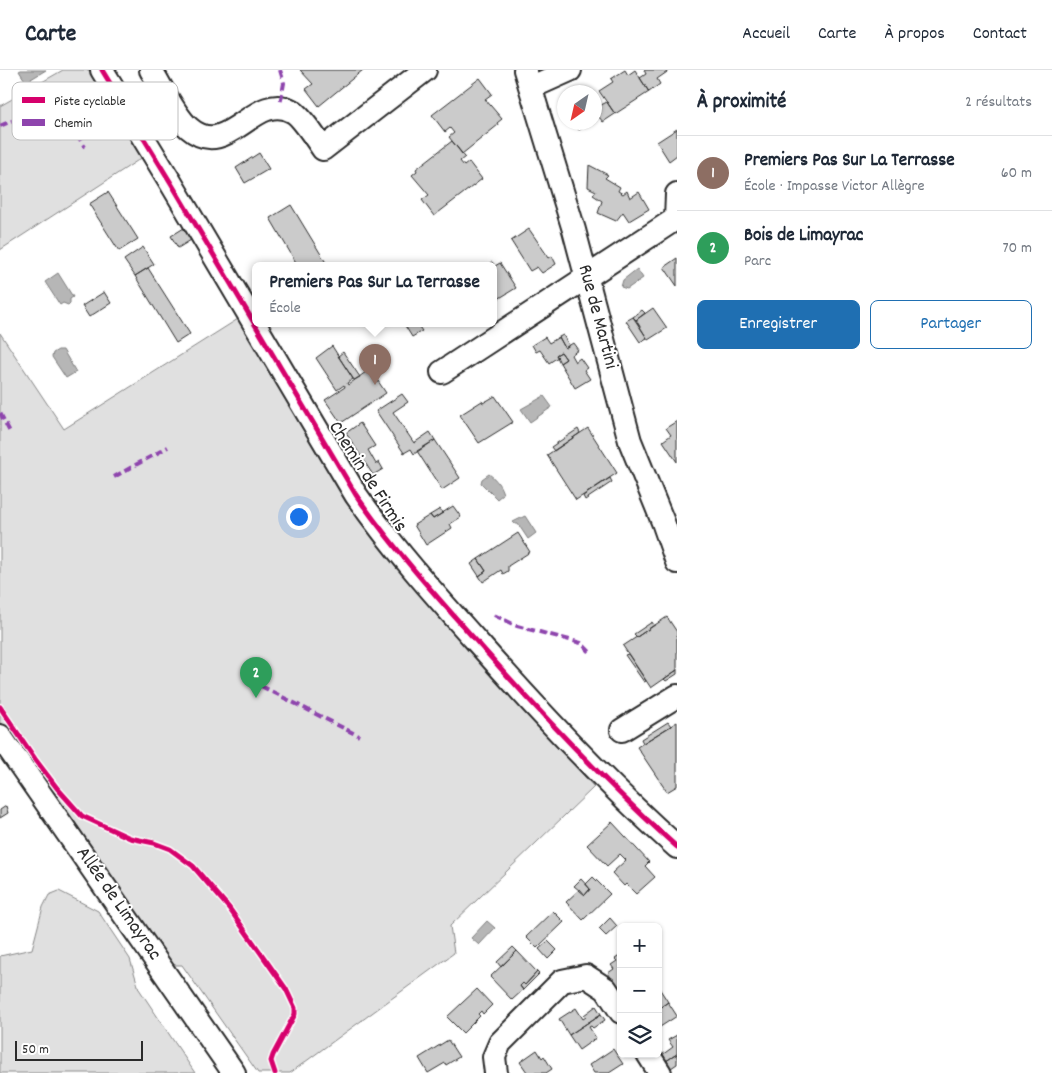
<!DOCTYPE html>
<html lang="fr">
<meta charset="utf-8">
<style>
:root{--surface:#fff;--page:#f2f2f3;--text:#1f2937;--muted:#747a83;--line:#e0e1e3;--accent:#1f6fb2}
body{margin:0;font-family:Dekko,sans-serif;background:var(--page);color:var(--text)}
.controls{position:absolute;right:15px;bottom:15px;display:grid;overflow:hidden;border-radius:8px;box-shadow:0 1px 4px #0004}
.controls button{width:45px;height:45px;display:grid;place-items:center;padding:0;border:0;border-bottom:1px solid var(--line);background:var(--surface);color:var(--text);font:25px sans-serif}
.compass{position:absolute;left:557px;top:15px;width:45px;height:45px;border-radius:50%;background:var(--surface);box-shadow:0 1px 4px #0004;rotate:214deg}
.scale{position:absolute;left:15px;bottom:12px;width:128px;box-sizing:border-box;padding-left:5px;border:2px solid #2b2b2b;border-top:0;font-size:14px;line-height:18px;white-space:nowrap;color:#2b2b2b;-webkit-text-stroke:4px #fff;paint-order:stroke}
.you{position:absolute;left:298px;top:446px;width:18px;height:18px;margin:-12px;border:4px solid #fff;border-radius:50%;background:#1a73e8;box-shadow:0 0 0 8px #1a73e833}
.badge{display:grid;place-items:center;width:32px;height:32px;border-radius:50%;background:var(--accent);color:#fff;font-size:16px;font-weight:700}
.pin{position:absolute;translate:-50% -41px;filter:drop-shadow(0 1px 2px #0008)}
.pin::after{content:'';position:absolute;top:26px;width:18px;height:15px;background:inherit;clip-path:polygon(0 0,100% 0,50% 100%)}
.popup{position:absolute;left:252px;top:192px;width:245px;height:65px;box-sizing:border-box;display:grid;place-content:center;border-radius:8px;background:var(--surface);filter:drop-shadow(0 1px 4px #0005);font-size:16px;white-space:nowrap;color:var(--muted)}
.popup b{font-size:19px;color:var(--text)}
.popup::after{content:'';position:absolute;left:50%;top:100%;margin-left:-10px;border:10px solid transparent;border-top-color:var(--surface)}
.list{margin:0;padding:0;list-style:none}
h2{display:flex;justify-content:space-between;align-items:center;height:65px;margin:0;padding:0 20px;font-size:21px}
h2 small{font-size:16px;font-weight:400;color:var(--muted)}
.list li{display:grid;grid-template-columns:32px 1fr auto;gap:15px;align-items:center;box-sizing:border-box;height:75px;padding:0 20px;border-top:1px solid var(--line)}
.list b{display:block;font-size:19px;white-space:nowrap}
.list p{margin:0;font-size:16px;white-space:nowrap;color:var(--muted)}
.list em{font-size:16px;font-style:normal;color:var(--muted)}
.actions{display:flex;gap:10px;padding:15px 20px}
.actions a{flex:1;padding:11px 0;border:1px solid var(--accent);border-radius:8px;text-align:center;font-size:18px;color:var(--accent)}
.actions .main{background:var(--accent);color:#fff}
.icon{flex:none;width:28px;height:28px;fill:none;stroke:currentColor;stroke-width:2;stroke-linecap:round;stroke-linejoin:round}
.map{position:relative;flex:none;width:677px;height:1003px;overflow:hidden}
header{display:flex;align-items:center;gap:30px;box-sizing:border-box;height:70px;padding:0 25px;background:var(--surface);border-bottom:1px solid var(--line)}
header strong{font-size:24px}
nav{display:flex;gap:28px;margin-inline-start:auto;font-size:18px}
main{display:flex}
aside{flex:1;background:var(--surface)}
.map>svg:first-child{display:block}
.green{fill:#e0e0e0;stroke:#868686}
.water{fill:#b6b6b6;stroke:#7e7e7e}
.building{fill:#cbcbcb;stroke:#2b2b2b}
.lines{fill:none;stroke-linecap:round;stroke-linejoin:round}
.minor-casing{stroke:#2b2b2b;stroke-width:26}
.minor{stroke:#fff;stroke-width:22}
.quiet{stroke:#8e44ad;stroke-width:4;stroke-dasharray:8 4;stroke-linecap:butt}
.cycleway-casing{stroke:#fff;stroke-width:8}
.cycleway{stroke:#d6006c;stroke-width:5}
.labels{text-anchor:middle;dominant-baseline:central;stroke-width:4;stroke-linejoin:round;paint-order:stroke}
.street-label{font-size:20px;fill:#2b2b2b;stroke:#fff}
.key{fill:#fff;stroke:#bfbfbf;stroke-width:1}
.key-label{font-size:14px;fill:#2b2b2b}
</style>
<header>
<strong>Carte</strong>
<nav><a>Accueil</a><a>Carte</a><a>À propos</a><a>Contact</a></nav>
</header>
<main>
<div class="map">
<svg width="677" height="1003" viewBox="0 0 677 1003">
<rect width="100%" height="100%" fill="#fff"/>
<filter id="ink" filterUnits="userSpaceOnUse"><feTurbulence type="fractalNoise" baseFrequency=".02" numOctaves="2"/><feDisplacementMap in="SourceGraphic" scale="10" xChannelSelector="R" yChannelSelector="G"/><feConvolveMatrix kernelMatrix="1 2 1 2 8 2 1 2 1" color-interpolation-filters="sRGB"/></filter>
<g filter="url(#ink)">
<path class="green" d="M63 0H89L143 87 0 180V36Z
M238 249 349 435 424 529 594 717 450 856 454 883 290 1003H258L182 895H170L0 655V263L64 359Z
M59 821 98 841 130 889 139 919 195 1003H0V886L32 879 43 837 49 825Z"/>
<path class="water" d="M21 0H46L26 12 19 1Z
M637 199 643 208 627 219 621 217 623 210Z
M58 203 73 227 70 229V233L68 235 63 233 60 235 45 212Z
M58 280H63L76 302 66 308 52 287 53 283Z
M544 326 552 337 530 352 521 339Z
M489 404C496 409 501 416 503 424L497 429 481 413 482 409Z
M525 446 536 463 528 469 518 454H515L513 452Z
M487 851 495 858 479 875 471 868Z"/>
<path class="building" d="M300 0H363L319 36 306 19 313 14Z
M625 0 628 5 635 0 649 22 615 44 599 21 613 12 611 9Z
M644 0H670L657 9 660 14 649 22 640 8 646 4Z
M480 8 492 24 485 29 502 49 497 53 498 55 462 84 449 67 454 63 450 58 445 62 432 45Z
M594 29 599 36 607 32 615 44 603 52 599 47 594 50Z
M574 52H590L579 60Z
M677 59V85L669 91 657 72Z
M452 71 465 87 460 91 464 96 469 92 482 109 434 146 422 130 429 125 412 105 417 101 416 99Z
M259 83 269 99 245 113 236 98Z
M589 95 608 105 605 108 620 117 618 121 623 124 627 121 630 128 639 122 649 139 629 151 623 142 616 151 598 143 602 131 593 125 596 121 588 117Z
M108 122 138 169 119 181 89 134Z
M291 135 328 196H298L270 148Z
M184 158 191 170 178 178 171 166Z
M529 159 549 188 552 186 556 194 542 203 537 197 530 201 511 171Z
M143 177 154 194 135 206 124 190Z
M677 188V216L664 197Z
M492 192 495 196 500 193 516 218 498 229 494 223V196H484Z
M148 198 190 264 176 273 135 206Z
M104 222 111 233 89 247 82 236Z
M653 238 667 258 648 270 636 250Z
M642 240 645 243 636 250 633 247Z
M633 247 647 268 640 272 626 251Z
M404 254H417L422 261 412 267Z
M563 265 569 275 565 278 559 267Z
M545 267 549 273 559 267 565 278 573 273 578 280 571 285 575 292 580 288 587 298 584 300 590 309 575 318 560 293 566 289 561 282 556 285 558 287 549 293 540 280 536 282 532 275Z
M332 276 353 309 347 313 348 315 370 299 386 323 341 353 325 330 345 317 344 315 337 320 316 288Z
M343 282 360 307 354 310 338 286Z
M561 282 566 289 560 293 556 285Z
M402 324 408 332 393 342 414 373 430 362 435 370 414 384 411 379 404 383 376 341Z
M495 326 513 352 479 373 460 345 482 331 483 333Z
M677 351V392L663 371 671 365 666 358Z
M360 353 375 376 368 380 376 394 379 392 383 399 373 405 346 363Z
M588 358 617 403 576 430 547 385Z
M578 359 580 363 554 381 551 377Z
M435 370 460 408 442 420 417 381Z
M610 408 612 412 585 430 583 426Z
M453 436 461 447 450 454 452 458 426 475 414 455 430 445 433 449Z
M440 439 443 443 433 449 430 445Z
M518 463 530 482 508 496V501L503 504 501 500 483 512 479 506 486 501 478 489Z
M478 489 486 501 479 506 471 494Z
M667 547 677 562V600L651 618 623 576Z
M652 552 654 555 637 567 634 564Z
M628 584 646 611 644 612 625 585Z
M677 600V604L666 611 664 609Z
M668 652 671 656 643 673 641 669Z
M677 652V716L667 722 637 677Z
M6 736 8 743 0 748V740Z
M612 752 649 792 645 796 655 807 636 824 626 814 624 816 612 803 626 790 620 784 607 796 587 775Z
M593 807 610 824 583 850 566 832 580 819 585 825 590 819 586 814Z
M581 809 590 819 585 825 574 816Z
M553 841 564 852 537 878 526 867Z
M610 848 617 856 606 866 599 859Z
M548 871 557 880 548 889 539 879Z
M513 877 517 881 501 897 497 892Z
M517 881 537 902 525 915 523 913 520 916 523 920 512 930 490 907Z
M621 885V922L608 903 614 899 611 895 617 891 615 889Z
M537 902 539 904 523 920 520 916 523 913 525 915Z
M659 918 668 932 658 939V919Z
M477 919 492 935 483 944 481 941 478 944 480 946 463 963 447 947Z
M668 932 677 946 660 957 658 955V939Z
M596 936 601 944 569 965 559 949 576 938 583 949 586 947 584 945Z
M601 944 605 950 593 958 591 956 589 957 596 968 579 980 569 965Z
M677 965V984L666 991 662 985 673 977 668 970Z
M448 970 459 987 446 995 445 993 428 1003 419 988Z
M613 979 623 994 609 1003H594L589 995Z
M537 980 542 988 544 986 552 999 546 1003H525L527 1002 520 992Z
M677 984V994L671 998 666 991Z"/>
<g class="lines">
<g class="minor-casing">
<path id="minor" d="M102 0 171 113 356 425C393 478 436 526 479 574 541 644 606 714 677 777
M151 0C161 16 175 46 189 58 228 92 254 20 292 41 300 45 317 70 323 79L425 0
M525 0 574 160 630 371 663 452 677 492
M532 17 570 0
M676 149 677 124
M442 302 677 148
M622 660 677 626
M0 666 234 1003
M648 984 660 1003
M496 1003 494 987 500 973 562 911 586 906 606 919 621 942"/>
</g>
<use href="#minor" class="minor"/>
<path class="quiet" d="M280 0 284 13 280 35
M0 56C21 46 48 39 68 55 75 60 80 70 85 77
M0 343 10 362
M114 407 168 377
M494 545 517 556 581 573 592 584
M261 616 359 666"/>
<g class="cycleway-casing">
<path id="cycleway" d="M102 0 171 113 356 425C393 478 436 526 479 574 541 644 606 714 677 777
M0 637 35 689 57 718 82 746 130 768 154 773 170 779 193 796 229 838 286 919 295 938V944L273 985 271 991 275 1003"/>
</g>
<use href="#cycleway" class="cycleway"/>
</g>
</g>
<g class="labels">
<g class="street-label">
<text transform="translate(597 247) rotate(75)">Rue de Martini</text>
<text transform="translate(367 407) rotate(57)">Chemin de Firmis</text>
<text transform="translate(118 834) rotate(55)">Allée de Limayrac</text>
</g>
</g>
<rect x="12" y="12" width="166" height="58" rx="8" class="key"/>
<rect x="22" y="27" width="23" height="6" fill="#d6006c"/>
<rect x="22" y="49" width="23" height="7" fill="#8e44ad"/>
<g class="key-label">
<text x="54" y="35">Piste cyclable</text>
<text x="54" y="57">Chemin</text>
</g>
</svg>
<div class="controls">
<button>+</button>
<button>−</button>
<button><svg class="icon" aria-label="layers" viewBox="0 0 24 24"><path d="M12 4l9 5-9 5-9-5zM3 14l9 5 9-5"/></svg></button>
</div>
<svg class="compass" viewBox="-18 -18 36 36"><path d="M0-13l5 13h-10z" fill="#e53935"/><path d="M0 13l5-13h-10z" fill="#747a83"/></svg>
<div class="scale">50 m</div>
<div class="you"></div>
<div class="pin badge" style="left:375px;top:315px;background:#8d6e63">1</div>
<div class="popup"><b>Premiers Pas Sur La Terrasse</b>École</div>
<div class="pin badge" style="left:256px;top:628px;background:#2e9e5b">2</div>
</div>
<aside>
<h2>À proximité<small>2 résultats</small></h2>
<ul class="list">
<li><span class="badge" style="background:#8d6e63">1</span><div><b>Premiers Pas Sur La Terrasse</b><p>École · Impasse Victor Allègre</p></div><em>60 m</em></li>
<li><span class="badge" style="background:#2e9e5b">2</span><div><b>Bois de Limayrac</b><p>Parc</p></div><em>70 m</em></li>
</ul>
<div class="actions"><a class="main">Enregistrer</a><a>Partager</a></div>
</aside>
</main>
